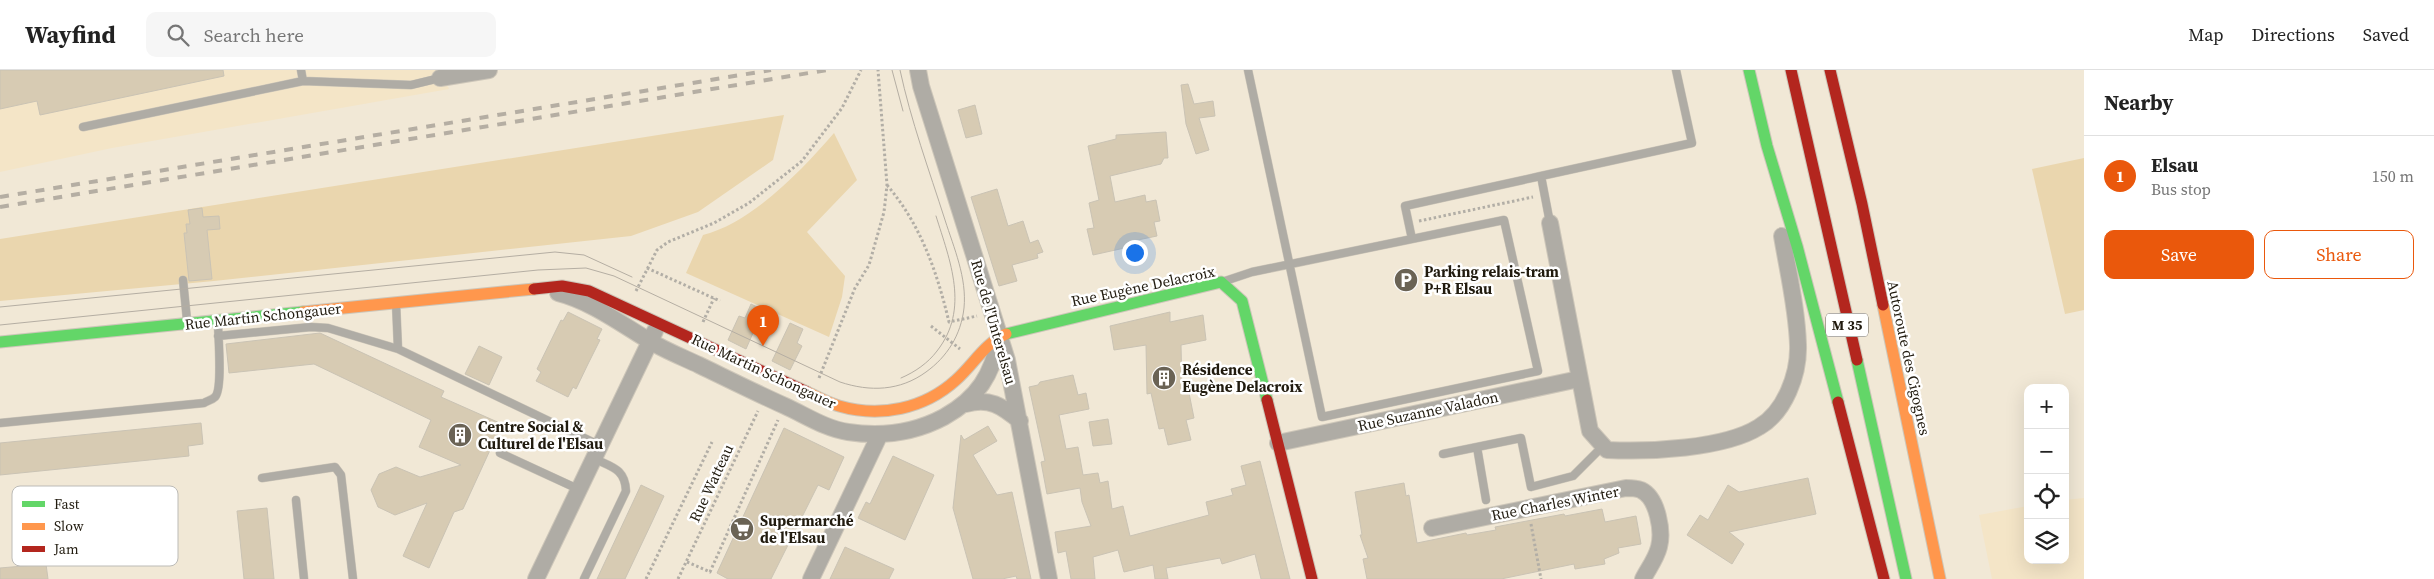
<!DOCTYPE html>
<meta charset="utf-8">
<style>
:root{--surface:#fff;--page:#f6f6f6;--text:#222;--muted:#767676;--line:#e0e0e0;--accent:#ea580c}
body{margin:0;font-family:"Source Serif 4",serif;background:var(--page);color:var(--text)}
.controls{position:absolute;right:15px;bottom:15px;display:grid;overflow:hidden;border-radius:10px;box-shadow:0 5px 20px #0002}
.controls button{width:45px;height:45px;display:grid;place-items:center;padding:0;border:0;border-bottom:1px solid var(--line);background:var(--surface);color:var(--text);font:25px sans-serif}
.you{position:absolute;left:1134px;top:182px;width:18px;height:18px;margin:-12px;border:4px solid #fff;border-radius:50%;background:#1a73e8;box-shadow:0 0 0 8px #1a73e833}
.badge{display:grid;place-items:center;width:32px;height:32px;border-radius:50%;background:var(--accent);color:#fff;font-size:16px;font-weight:700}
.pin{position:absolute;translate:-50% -41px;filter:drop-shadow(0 1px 2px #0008)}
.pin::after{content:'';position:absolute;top:26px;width:18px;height:15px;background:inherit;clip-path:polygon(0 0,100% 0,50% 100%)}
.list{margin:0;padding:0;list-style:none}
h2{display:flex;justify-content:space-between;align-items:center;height:65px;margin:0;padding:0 20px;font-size:21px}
h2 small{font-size:16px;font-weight:400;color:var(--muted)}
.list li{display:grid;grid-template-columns:32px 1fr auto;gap:15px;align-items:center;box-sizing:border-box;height:80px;padding:0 20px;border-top:1px solid var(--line)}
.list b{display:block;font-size:19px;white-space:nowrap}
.list p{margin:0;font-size:16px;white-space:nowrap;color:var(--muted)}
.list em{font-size:16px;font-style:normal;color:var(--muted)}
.actions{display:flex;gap:10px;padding:15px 20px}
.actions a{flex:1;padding:11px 0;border:1px solid var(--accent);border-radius:10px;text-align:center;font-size:18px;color:var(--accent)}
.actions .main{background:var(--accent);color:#fff}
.icon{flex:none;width:28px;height:28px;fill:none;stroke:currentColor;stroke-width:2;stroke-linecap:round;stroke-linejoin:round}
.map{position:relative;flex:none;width:2084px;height:509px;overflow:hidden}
header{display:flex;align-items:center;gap:30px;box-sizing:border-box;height:70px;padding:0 25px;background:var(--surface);border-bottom:1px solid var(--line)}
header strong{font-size:24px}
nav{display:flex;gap:28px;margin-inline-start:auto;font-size:18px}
.search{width:350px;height:45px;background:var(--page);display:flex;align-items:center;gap:12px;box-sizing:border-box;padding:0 18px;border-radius:10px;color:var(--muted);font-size:19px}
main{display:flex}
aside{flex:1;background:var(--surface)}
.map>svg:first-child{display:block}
.built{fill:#f4e5c7}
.green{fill:#ead6ae}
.building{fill:#d7cbb3;stroke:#cac3b4}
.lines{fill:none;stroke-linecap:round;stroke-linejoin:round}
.lane-casing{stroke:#cdc6b9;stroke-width:9}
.street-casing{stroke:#cdc6b9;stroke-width:18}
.fast-casing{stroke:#cdc6b9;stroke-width:13}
.slow-casing{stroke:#cdc6b9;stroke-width:13}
.jam-casing{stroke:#cdc6b9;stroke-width:13}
.path{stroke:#b2aea6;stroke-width:3;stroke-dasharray:2.5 2.5;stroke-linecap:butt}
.lane{stroke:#afaca5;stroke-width:8}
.street{stroke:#afaca5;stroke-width:16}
.fast{stroke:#63d668;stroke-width:11}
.slow{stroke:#ff974d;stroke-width:11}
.jam{stroke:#b3261e;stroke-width:11}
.tram{stroke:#b5aea3;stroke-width:1}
.rail{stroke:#b5aea3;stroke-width:4;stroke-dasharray:9 9;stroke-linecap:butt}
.labels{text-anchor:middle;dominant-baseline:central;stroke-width:5;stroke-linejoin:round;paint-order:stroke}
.shield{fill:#fff;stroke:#645f57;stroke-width:1}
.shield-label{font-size:14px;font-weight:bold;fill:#211b0f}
.poi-label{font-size:15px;font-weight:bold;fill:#211b0f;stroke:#fff;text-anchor:start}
.street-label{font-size:15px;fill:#211b0f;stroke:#fff}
.key{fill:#fff;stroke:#bcbbb7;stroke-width:1}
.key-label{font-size:14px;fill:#211b0f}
</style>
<header>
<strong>Wayfind</strong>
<div class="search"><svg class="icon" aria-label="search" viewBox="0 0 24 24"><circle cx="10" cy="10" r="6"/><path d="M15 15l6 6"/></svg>Search here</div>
<nav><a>Map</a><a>Directions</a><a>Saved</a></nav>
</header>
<main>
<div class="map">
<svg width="2084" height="509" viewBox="0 0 2084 509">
<rect width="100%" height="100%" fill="#f1e8d6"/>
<path class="built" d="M0 0H441L449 19 112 78 0 102Z
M2084 428V509H1992L1979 445 2028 436V490H2065V430Z"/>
<path class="green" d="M784 45 773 90 698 142 631 166 214 211 0 231V169Z
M834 63 857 110 807 162 845 206 842 227 829 267 686 203 703 165C752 153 802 100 834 63Z
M2084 88V240L2065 244 2032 99Z"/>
<path class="building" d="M0 0H223L224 6 40 45 37 31 0 39Z
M1188 14 1194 34 1213 31 1215 46 1199 48 1209 80 1196 84 1186 54 1181 15Z
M975 35 982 64 966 68 958 40Z
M1166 62 1168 88H1164L1161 94 1110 106 1115 132 1145 125 1146 132 1156 130 1160 151 1154 152 1157 166 1128 172 1129 177 1093 185 1087 159 1094 158 1089 133 1099 130 1088 76 1116 69V65Z
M997 119 1008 156 1023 151 1030 173 1038 170 1043 182 1037 184 1038 188 1012 195 1017 211 999 216 971 127Z
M202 138 203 147 219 146 220 159 207 160 212 209 189 211 184 163H187L186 154H190L188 140Z
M751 234 763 240 746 279 728 270 739 246 745 248Z
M568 242 602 259 597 269 600 270 588 294 576 319 573 317 568 327 536 311 541 302 537 299 561 250 563 251Z
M1170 242V252L1203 245 1206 270 1181 275 1182 320 1188 318 1194 348 1186 350 1191 370 1168 375 1164 358 1159 359 1151 323 1147 324 1146 275 1114 280 1110 256Z
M790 253 803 259 797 273 802 276 790 300 772 291Z
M320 263 444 321 441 327 502 354 463 439 454 442 429 498 403 486 427 433 395 445 378 437 371 420 379 404 396 397 420 407 461 395 419 377 431 350 314 294 229 303 226 274Z
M479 276 502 287 489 315 465 304Z
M1073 305 1078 325 1086 323 1089 339 1059 345 1066 379 1078 377 1083 405 1098 403 1100 413 1108 411 1112 439 1123 436 1130 466 1209 445 1206 432 1233 425 1231 419 1246 415 1241 396 1260 391 1290 509H1261L1255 484 1222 494 1220 488 1166 498 1168 509H1155L1153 495 1124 502 1118 480 1093 487 1095 509H1071L1066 481 1058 483 1055 462 1091 456 1082 432 1080 418 1047 424 1041 392 1045 391 1029 317 1038 315 1040 312Z
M1108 349 1112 374 1093 376 1089 352Z
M201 353 203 374 188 376 189 386 0 405V373Z
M988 356 997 371 973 385 997 425 1012 422 1031 509H1017L1016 506 1002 509H973L953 438 961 365 964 370Z
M784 358 844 387 829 420 818 415 771 509H728L717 503Z
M893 386 934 405 905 470 858 448 866 432 870 434Z
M1808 408 1816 444 1729 462 1744 474 1732 494 1687 465 1700 445 1708 450 1728 415 1739 422Z
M1404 413 1406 426 1409 425 1417 473 1466 463 1467 465 1496 460 1495 457 1564 444 1565 446 1602 439 1605 452 1636 446 1641 474 1618 478 1619 483 1604 489 1605 494 1575 499 1574 494 1501 509H1367L1363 489 1368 488 1360 465H1362L1355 422Z
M641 415 664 426 652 452 625 509H597Z
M267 438 274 509H244L237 441Z
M845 477 894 499 889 509H830Z
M46 494 48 509H0V498Z"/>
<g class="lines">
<g class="lane-casing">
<path id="lane" d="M301 0 303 11 411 15 440 8
M83 57 303 11
M1541 106 1692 73 1676 0
M1412 169 1405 136 1541 106 1550 153
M183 210 187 250
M1225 211 1252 202 1504 150 1538 301 1322 347 1248 0
M396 233 398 279 599 375
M218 266 311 257 328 258 398 279
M0 353 204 333C207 331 212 330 215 327 223 319 218 266 218 252
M1477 377 1486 430
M500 383 578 419
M1443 384 1521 368 1531 417 1573 406 1603 376
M262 408 335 397 341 405 353 509
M296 430 304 509
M584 509 626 421C625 398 611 397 593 388"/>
</g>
<g class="street-casing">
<path id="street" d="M918 0 921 16 1007 290 1049 509
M440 8 489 0
M1550 153 1590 361 1607 380C1648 382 1724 379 1759 357 1785 342 1799 304 1798 275 1797 239 1788 202 1782 166
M558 223C590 231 620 253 648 270 664 280 682 287 699 295 728 309 756 323 785 336 805 345 826 359 848 362 881 367 914 363 944 347 978 328 992 305 1000 267
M966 334C989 327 1002 336 1020 351
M1278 373 1579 309
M1432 458 1626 418C1631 418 1636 418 1641 420 1658 428 1663 462 1659 477 1656 489 1648 499 1643 509
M536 509 655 261
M811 509 880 364"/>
</g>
<g class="fast-casing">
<path id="fast" d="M1749 0 1767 76 1797 176 1838 332
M1006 264 1221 212 1242 231 1267 330
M0 272 303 242
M1857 290 1906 509"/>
</g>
<g class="slow-casing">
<path id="slow" d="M1883 235 1940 509
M303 242 534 219
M807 322C817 327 828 333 839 336 880 348 924 339 956 310 974 294 984 274 1006 264"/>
</g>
<g class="jam-casing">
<path id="jam" d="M1791 0 1857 290
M1830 0 1862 134 1883 235
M534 219 562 216 589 221 807 322
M1267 330 1312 509
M1838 332 1884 509"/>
</g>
<path class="path" d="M887 115C921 155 937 202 949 252L977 246
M1419 151 1533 127
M647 198 720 231
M636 221 657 180 668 172 714 153 749 133 802 91 842 38 861 0
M703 252 714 228
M931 256 960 279
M819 308 855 218 869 195 884 142 887 115 878 0
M1531 454 1541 509
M687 492 710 502 778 350
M646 509 712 372
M678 509 758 341"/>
<use href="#lane" class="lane"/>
<use href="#street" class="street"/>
<use href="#fast" class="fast"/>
<use href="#slow" class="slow"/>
<use href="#jam" class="jam"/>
<path class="tram" d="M892 0 903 41
M0 237 555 182 584 185 632 207
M0 255 538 200 586 198 614 206 840 312C870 322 900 321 926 302 947 287 961 265 964 238 967 208 954 178 945 150 929 100 911 51 900 0
M901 308C915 302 928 293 937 281 970 239 950 191 936 146"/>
<path class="rail" d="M0 127 771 0
M0 137 827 0"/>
</g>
<defs>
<g id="parking-disc" transform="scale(1.25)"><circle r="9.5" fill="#6a6355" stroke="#fff"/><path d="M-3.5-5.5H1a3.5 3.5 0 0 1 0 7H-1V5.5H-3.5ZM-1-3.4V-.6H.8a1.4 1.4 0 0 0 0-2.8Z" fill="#fff"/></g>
<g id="building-disc" transform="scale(1.25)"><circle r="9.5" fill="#6a6355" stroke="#fff"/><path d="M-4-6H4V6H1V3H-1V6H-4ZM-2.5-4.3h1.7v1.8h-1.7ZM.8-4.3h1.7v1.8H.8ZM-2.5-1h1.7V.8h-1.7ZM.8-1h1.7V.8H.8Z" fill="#fff"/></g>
<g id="supermarket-disc" transform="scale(1.25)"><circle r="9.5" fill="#6a6355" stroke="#fff"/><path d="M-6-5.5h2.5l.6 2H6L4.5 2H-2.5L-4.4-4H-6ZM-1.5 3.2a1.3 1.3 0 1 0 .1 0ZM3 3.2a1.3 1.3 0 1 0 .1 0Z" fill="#fff"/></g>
</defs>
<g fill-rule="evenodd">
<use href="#parking-disc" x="1406" y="210"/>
<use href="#building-disc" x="1164" y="308"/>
<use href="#building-disc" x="460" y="365"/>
<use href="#supermarket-disc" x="742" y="459"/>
</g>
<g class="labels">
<rect class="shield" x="1826" y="243.5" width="42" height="23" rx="4"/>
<g class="shield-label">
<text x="1847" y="255">M 35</text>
</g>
<g class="poi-label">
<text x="1424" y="201">Parking relais-tram<tspan x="1424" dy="17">P+R Elsau</tspan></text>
<text x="1182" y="299">Résidence<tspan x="1182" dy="17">Eugène Delacroix</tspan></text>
<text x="478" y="356">Centre Social &amp;<tspan x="478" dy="17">Culturel de l'Elsau</tspan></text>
<text x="760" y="450">Supermarché<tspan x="760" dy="17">de l'Elsau</tspan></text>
</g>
<g class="street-label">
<text transform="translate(1143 216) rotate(-12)">Rue Eugène Delacroix</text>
<text transform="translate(263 246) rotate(-6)">Rue Martin Schongauer</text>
<text transform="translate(994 252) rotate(74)">Rue de l'Unterelsau</text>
<text transform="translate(1909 288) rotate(78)">Autoroute des Cigognes</text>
<text transform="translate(764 301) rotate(25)">Rue Martin Schongauer</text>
<text transform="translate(1428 341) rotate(-12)">Rue Suzanne Valadon</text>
<text transform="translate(711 413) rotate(-65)">Rue Watteau</text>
<text transform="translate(1555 433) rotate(-11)">Rue Charles Winter</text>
</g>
</g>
<rect x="12" y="416" width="166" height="80" rx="8" class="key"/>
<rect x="22" y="431" width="23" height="6" fill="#63d668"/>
<rect x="22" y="453" width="23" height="7" fill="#ff974d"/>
<rect x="22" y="476" width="23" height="6" fill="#b3261e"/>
<g class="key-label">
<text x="54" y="439">Fast</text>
<text x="54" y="461">Slow</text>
<text x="54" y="484">Jam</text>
</g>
</svg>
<div class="controls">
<button>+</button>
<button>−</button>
<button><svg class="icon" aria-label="locate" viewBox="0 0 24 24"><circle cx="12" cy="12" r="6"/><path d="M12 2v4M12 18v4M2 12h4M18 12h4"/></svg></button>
<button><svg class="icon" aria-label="layers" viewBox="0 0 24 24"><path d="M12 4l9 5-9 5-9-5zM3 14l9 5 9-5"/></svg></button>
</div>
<div class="you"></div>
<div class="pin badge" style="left:763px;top:276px">1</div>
</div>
<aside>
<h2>Nearby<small></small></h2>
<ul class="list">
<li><span class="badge">1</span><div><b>Elsau</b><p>Bus stop</p></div><em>150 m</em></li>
</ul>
<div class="actions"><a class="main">Save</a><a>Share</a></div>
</aside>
</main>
